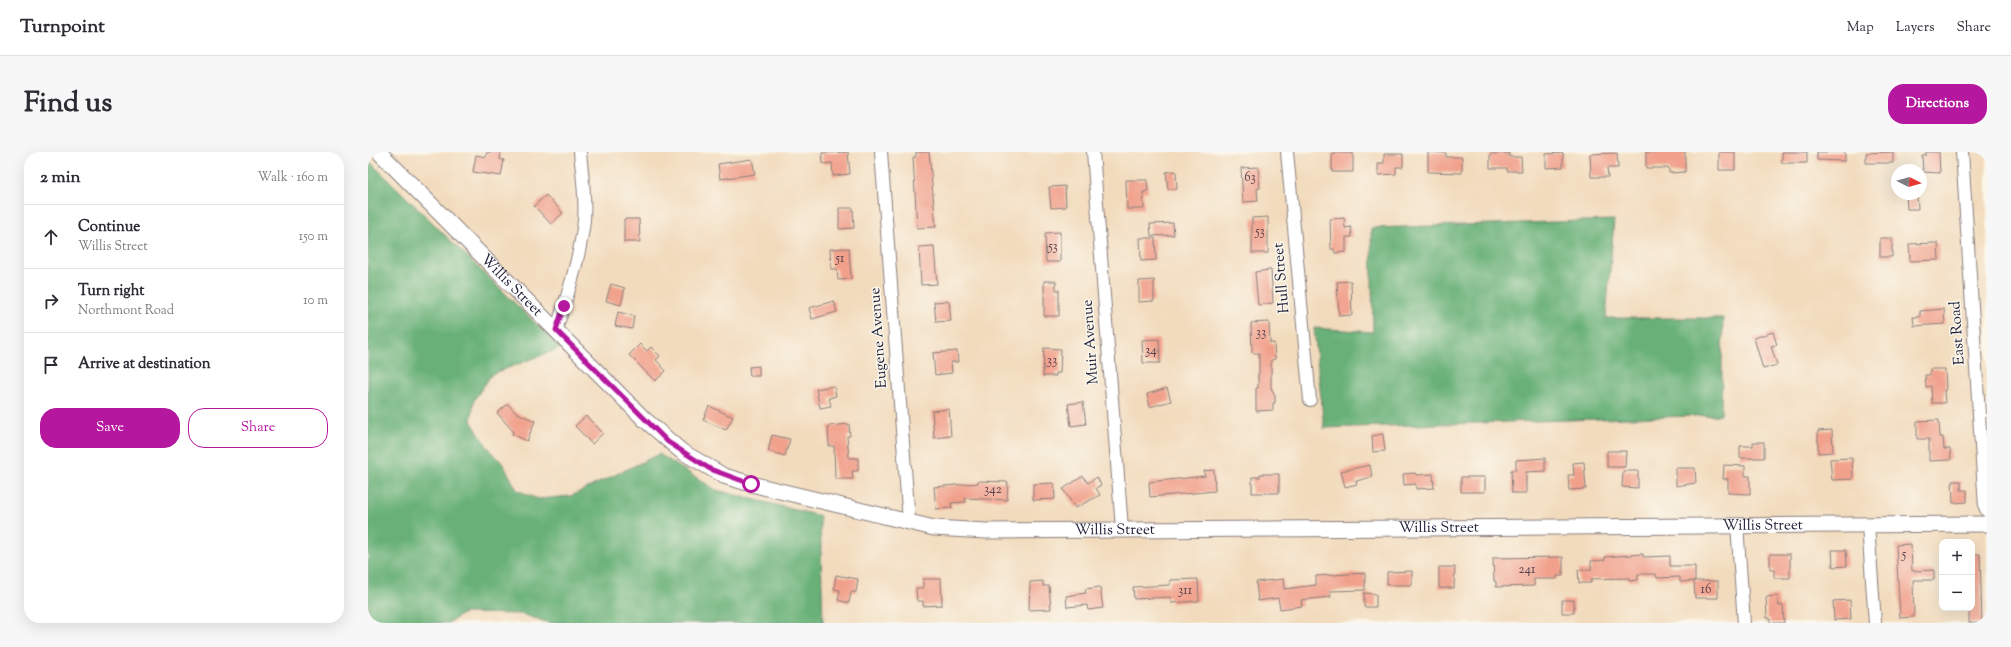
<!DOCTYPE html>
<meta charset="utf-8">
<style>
:root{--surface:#fff;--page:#f7f7f7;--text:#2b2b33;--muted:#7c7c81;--line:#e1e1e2;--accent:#b5179e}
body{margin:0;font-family:"Sorts Mill Goudy",serif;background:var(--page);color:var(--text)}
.controls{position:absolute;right:12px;bottom:12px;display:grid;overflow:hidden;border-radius:8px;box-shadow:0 4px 16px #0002}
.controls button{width:36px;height:36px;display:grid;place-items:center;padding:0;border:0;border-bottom:1px solid var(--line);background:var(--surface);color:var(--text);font:20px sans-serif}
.compass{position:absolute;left:1523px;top:12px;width:36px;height:36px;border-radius:50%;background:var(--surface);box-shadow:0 4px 16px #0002;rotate:96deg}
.stop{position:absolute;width:12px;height:12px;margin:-9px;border:3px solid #b5179e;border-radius:50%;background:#fff}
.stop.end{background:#b5179e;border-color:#fff;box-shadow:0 1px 4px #0008}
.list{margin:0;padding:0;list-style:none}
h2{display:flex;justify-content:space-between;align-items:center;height:52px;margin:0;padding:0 16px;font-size:17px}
h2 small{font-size:13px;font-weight:400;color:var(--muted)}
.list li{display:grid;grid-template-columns:26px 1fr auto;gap:12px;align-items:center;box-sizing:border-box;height:64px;padding:0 16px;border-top:1px solid var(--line)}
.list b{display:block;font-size:15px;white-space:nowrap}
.list p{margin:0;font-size:13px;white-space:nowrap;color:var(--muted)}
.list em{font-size:13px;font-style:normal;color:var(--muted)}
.actions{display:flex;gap:8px;padding:12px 16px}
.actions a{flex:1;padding:9px 0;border:1px solid var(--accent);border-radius:16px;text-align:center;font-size:14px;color:var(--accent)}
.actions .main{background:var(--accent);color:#fff}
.icon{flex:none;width:22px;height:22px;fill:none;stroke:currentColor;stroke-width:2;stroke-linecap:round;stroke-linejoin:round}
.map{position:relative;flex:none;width:1619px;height:471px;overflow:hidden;border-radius:16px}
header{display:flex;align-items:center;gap:24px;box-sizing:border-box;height:56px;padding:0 20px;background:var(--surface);border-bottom:1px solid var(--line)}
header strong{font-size:19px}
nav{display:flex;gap:22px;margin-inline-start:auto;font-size:14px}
.intro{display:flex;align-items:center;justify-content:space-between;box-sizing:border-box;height:96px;padding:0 24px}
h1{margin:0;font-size:28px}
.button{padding:10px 18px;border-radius:16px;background:var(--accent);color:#fff;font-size:14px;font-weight:700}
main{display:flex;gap:24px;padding:0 24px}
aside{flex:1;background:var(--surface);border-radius:16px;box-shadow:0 4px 16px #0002}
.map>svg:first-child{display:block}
.forest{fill:#68b077;stroke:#456959}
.building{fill:#f1a08b}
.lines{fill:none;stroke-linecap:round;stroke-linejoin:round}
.minor-casing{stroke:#8a7e7c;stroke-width:14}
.major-casing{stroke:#8a7e7c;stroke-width:17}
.minor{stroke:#fff;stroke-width:12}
.major{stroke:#fff;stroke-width:15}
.route{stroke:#b5179e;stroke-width:5}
.labels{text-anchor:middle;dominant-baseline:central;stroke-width:3;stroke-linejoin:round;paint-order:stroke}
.number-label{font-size:13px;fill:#56424f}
.street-label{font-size:15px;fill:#22223b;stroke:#fbf7ec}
</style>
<header>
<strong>Turnpoint</strong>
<nav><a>Map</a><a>Layers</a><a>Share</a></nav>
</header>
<div class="intro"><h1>Find us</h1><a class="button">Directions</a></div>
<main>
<aside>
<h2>2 min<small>Walk · 160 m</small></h2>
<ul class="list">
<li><svg class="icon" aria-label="ahead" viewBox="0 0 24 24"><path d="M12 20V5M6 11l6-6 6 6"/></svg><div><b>Continue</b><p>Willis Street</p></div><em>150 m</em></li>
<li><svg class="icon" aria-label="right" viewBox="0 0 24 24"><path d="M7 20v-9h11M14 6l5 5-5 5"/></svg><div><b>Turn right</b><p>Northmont Road</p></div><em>10 m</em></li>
<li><svg class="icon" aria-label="arrive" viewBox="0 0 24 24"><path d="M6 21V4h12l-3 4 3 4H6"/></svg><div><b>Arrive at destination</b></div></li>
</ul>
<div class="actions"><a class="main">Save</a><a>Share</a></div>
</aside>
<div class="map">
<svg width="1619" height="471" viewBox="0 0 1619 471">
<rect width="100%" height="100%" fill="#fbf7ec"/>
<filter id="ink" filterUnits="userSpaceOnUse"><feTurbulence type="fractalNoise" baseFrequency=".025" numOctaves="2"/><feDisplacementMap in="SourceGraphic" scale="8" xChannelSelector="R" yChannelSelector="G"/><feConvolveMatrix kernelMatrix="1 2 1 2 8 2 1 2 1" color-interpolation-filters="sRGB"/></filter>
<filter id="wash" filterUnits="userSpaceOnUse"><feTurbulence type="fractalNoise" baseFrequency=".012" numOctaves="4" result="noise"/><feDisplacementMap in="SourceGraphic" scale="16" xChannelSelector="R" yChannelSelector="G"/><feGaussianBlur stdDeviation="0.9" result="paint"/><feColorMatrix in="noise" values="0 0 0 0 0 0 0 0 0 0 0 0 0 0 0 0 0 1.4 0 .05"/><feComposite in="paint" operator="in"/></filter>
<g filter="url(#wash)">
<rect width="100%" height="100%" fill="#f2dbbd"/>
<path class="forest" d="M0 8 193 196 124 222 106 248 103 269 118 293 135 312 149 338 170 347 203 344 291 302 348 338 452 364 455 471H182L153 462 96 461 80 471H0Z
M1246 68 1238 166H1355L1353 263 956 276 946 176 1005 180 1003 76Z"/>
<g id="blocks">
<path class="building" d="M119 0H133L132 7 136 8 133 24 105 20 108 3 118 5Z
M480 0 482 22 465 24 464 11 455 12 454 1Z
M548 0H561L568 75 549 76 545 5H548Z
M1060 0 1078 1V5H1094V21L1060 20Z
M1278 0H1317V20L1301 21V16H1278Z
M1351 0H1367V18H1351Z
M1414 0H1439V11H1414Z
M1449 0H1477V9L1449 8Z
M1525 0V11H1498V1Z
M1558 0H1571L1572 21 1555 20 1554 3H1558Z
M964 1H985V20H964Z
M1141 1V5H1153L1154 19H1139V16H1122V2Z
M1195 1V15L1178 16V2Z
M1249 1 1250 16H1239L1240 25H1223L1222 2Z
M1016 2H1035V15H1028V22L1010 23V11H1016Z
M384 7 387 22 352 27 350 12Z
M890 15 892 36 889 37 890 49 875 50 873 16Z
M808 19 809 37H800L798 20Z
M758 28H779L780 39 775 40 776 57H759Z
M697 34 698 55 683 56 681 35Z
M1538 42H1549L1550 57H1539Z
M178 43 195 61 183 72 166 54Z
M471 56H485L486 76 471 77Z
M900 65V101H884V66Z
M976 66 977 76 983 75 984 85H978V100L967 101 966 97H963L962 67Z
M256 67H271L272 90H256Z
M805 71 806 83 783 84 782 72Z
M692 80V110H678L677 81Z
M772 86H787L788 108 773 109Z
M1512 86H1524V105H1512Z
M1570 91 1571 108 1542 109 1541 92Z
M566 94 569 132 553 133 551 95Z
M481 96 483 127 470 128 469 117H463L462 97Z
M901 118H903L905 151 890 153 887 120Z
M786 128V149L771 150V129Z
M676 129H688V138H691V164H676Z
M983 129 984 163 971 164 969 130Z
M243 132 257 136 253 153 238 149Z
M466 149 469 160 444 167 441 156Z
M581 149 583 169 568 170 566 150Z
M1576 157 1577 172 1546 174 1545 165H1552V159Z
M250 160 266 164 264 177 247 174Z
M901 170 902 191H906L907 207 903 208V236L907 243V251H905V258L888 259V236H890V222H891V201H884L883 171Z
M1405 180 1409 193 1403 194 1409 213 1395 217 1386 186Z
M791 187 792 211H775L774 188Z
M272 192 279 199 283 195 292 204 288 208 298 219 287 229 261 203Z
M676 196 693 197 692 221H688V224H675Z
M589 199 590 210H583L584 221 567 223 565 201Z
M391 214V224H382L381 215Z
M1562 217H1577L1578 238H1576L1577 251H1564L1563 234 1558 235 1557 223H1562Z
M466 234 468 244 461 246 463 254 452 256 448 237Z
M799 236 803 249 782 255 779 242Z
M715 250 718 272 703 274 700 252Z
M140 252 147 260 167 269 159 289 144 282 145 279 129 261Z
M341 254 365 265 358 278 335 268Z
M581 257 583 284 566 286 564 259Z
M218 264 235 281 224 292 207 274Z
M1571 268 1572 285H1575L1576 297H1582L1583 308 1561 309V287H1549V269Z
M481 272 482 284H479L481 306H490V319H484L485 327H467L466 294H461L460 274Z
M1464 278 1465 300 1450 301V279Z
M1015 282 1017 299 1005 300 1004 284Z
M404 283 422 287 417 304 400 299Z
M1385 290H1396V306H1372V294H1385Z
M1239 299H1258L1257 315H1239Z
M1177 306V319L1158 320V341H1144L1143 318H1148V308Z
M1484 306 1485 327 1464 328 1462 307Z
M1216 310 1218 337 1201 338 1200 323H1206L1205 311Z
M1002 313 1004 325 988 329 989 332 977 335 973 319Z
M1356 313 1377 314V324H1382V342L1360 341V327H1355Z
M1308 316H1327L1328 331 1308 334Z
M846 318 847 339 782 345 781 330 837 324 836 319Z
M1255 319H1270V336L1254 335Z
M1047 321 1048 323 1065 322 1066 336 1048 337V332L1036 333 1035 322Z
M892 322H911V341H884V325H892Z
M715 324 720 331 729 325 733 333 728 336 732 343 707 356 695 337Z
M1093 325H1117V340H1093Z
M610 329 640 330 639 348 597 346 598 350 583 351 584 356 568 357 566 335 610 331Z
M1584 329H1593V338H1599V350L1585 351Z
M686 331 687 347 665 348V332Z
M1543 392 1544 419 1566 418V428H1545L1546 465 1532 466 1528 393Z
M1464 398H1478L1479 414 1465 415Z
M1275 402V405L1302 404V414H1327V429L1312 430V425L1289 426 1288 422H1270V428L1261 429V426L1223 427V431H1211L1210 418H1223V409L1237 408V405Z
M1402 402H1422V426H1406V418H1402Z
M1604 402H1612L1614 471H1601V456H1604Z
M1195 405V424H1189V427H1166V434L1128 435V429H1126L1125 406Z
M1071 415H1087L1086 436H1071Z
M1044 419V433H1019V420Z
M997 421V438L962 439 963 445 933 448 934 454 912 457 910 446 890 449 888 430 915 427 916 437 948 433V424Z
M468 423 490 427 488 440H483L481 451 470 448 472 438 466 437Z
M555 427H573L574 453 555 454V449H549L548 436H555Z
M830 427 831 449 803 451 802 445 766 447 765 435 802 433V428Z
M675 429V434H681L683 457 661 458 662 430Z
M1326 429H1350V446H1327Z
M732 435 735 456 720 458 719 453 699 455 698 444 718 441 717 437Z
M996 441 1008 442V455H996Z
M1410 444 1411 454 1415 453 1416 471H1402V466H1399L1398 445Z
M1194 448H1206V461H1194Z
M1482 448 1483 467 1466 468 1465 449Z"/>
</g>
</g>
<g filter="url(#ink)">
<use href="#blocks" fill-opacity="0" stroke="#8a7e7c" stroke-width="1"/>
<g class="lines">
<g class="minor-casing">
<path id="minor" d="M513 0 541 370
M725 0 754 377
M919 0 942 248
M1594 0 1617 355 1619 359
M188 178C200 142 212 106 216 68 218 46 214 22 212 0
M1369 373 1376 471
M1500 373 1507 471"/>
</g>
<g class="major-casing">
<g id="major">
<path id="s1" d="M11 0 276 267 313 299 356 324 383 332 566 376 618 379 1619 372"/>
</g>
</g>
<use href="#minor" class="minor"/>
<use href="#major" class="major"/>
</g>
</g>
<g class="lines" filter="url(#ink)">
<path class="route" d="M196 154 188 178 300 290 342 317 383 332"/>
</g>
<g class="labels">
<g class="number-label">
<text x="882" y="26">63</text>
<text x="892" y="80">53</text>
<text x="685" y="95">53</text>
<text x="472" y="107">51</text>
<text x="893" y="181">33</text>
<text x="783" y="199">34</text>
<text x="684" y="209">33</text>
<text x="625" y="338">342</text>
<text x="1536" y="403">5</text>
<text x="1159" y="418">241</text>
<text x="1338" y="438">16</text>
<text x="817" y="439">311</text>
</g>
<g class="street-label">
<text transform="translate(914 126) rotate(-95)">Hull Street</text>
<text stroke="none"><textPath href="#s1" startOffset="188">Willis Street</textPath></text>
<text transform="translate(1590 181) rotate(-94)">East Road</text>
<text transform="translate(511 186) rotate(-94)">Eugene Avenue</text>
<text transform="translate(723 190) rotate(-94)">Muir Avenue</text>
<text stroke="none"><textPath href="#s1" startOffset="1520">Willis Street</textPath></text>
<text stroke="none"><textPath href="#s1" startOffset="1196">Willis Street</textPath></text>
<text stroke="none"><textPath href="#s1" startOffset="872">Willis Street</textPath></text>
</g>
</g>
</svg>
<div class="controls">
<button>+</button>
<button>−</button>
</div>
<svg class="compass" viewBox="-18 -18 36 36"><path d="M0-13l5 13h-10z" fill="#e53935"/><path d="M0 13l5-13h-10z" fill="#7c7c81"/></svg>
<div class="stop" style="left:383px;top:332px"></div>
<div class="stop end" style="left:196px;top:154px"></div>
</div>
</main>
